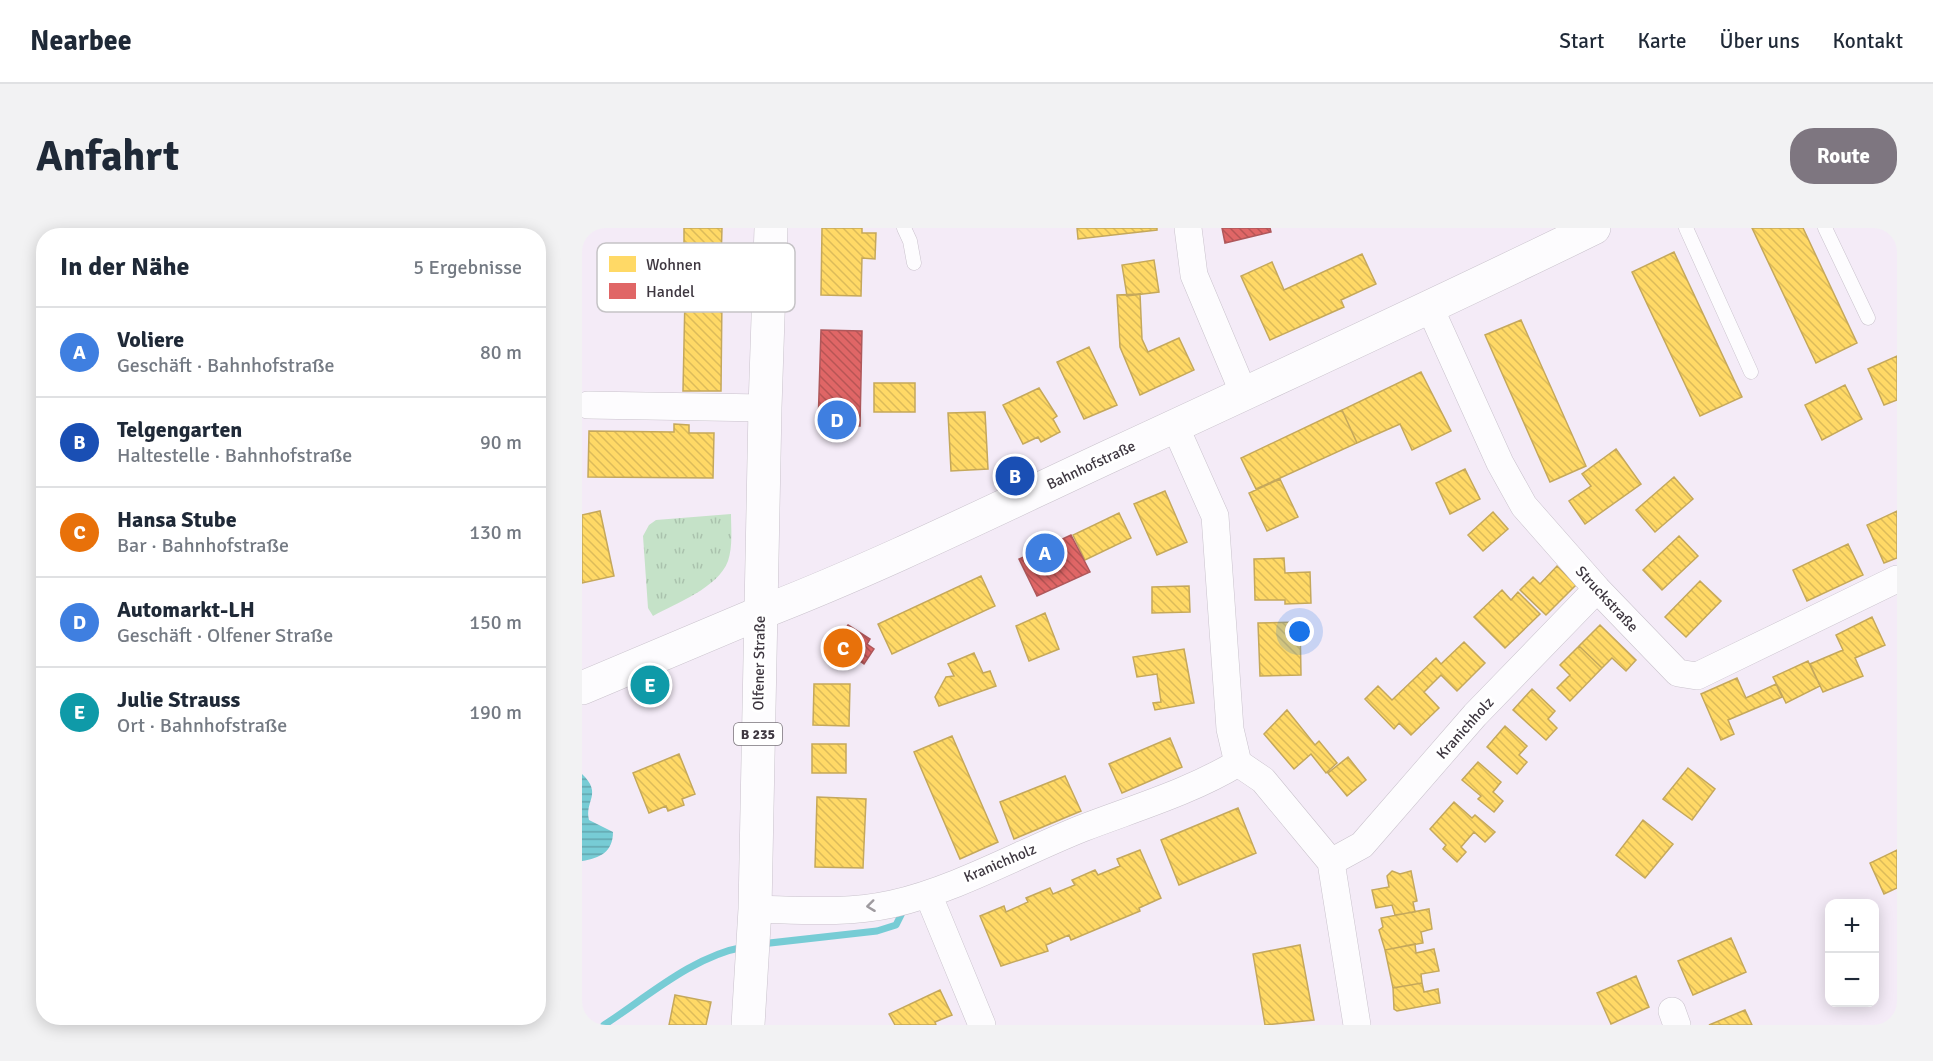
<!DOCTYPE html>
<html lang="de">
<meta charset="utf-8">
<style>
:root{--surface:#fff;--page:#f2f2f3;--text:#1f2937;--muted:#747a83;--line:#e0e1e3;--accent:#7e7680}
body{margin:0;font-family:Signika,sans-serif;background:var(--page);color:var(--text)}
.controls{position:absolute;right:18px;bottom:18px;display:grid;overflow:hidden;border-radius:12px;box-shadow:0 3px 15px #0003}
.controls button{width:54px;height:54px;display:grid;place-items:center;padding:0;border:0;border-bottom:2px solid var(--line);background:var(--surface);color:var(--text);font:30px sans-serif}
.you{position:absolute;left:718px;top:404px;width:21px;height:21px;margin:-15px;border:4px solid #fff;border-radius:50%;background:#1a73e8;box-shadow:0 0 0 9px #1a73e833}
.badge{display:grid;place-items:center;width:39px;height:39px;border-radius:50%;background:var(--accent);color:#fff;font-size:20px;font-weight:700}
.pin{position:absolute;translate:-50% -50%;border:3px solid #fff;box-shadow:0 2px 6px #0006}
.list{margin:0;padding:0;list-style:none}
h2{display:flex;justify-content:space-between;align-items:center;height:78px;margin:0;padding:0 24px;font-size:26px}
h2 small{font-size:20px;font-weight:400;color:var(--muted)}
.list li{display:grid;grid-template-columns:39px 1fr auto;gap:18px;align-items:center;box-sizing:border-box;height:90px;padding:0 24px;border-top:2px solid var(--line)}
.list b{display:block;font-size:22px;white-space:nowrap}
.list p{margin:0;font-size:20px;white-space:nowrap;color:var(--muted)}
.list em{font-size:20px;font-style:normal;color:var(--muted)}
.map{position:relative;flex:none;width:1315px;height:797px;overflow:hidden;border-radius:24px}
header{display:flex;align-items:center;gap:36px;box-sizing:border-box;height:84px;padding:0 30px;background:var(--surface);border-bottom:2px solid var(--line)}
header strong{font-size:28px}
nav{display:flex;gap:33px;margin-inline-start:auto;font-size:21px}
.intro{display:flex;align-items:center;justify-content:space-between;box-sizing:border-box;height:144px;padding:0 36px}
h1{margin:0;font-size:42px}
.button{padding:15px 27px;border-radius:24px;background:var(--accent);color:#fff;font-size:21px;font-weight:700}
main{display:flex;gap:36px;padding:0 36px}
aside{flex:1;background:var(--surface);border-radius:24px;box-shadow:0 3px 15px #0003}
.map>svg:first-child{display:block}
.grass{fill:url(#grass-tufts)}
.water{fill:url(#water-rules)}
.homes{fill:url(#homes-back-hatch);stroke:#c5a85b;stroke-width:1.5}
.shops{fill:url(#shops-back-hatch);stroke:#af585b;stroke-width:1.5}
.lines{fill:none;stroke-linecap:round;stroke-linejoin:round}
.stream{stroke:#77ccd5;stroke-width:7}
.service-casing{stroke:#c9c2cc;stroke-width:15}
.minor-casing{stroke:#c9c2cc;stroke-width:28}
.tertiary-casing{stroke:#c9c2cc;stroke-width:34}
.secondary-casing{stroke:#c9c2cc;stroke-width:34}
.primary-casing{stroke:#c9c2cc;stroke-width:34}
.service{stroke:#fdfcfe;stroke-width:14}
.minor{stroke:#fdfcfe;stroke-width:27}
.tertiary{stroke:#fdfcfe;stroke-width:33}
.secondary{stroke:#fdfcfe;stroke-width:33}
.primary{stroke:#fdfcfe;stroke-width:33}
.oneway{stroke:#9e9a9f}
.labels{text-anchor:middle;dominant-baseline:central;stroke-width:6;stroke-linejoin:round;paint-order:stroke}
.shield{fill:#fff;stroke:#787379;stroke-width:1.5}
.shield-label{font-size:14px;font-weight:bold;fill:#3e3740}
.street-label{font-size:15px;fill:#3e3740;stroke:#fff}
.key{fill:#fff;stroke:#c5c3c6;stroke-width:1.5}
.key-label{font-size:16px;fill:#3e3740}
</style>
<header>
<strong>Nearbee</strong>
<nav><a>Start</a><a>Karte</a><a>Über uns</a><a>Kontakt</a></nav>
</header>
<div class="intro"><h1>Anfahrt</h1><a class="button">Route</a></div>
<main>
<aside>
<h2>In der Nähe<small>5 Ergebnisse</small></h2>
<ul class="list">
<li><span class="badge" style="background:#3f7fe0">A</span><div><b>Voliere</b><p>Geschäft · Bahnhofstraße</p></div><em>80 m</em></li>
<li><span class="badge" style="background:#1a4fb4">B</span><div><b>Telgengarten</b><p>Haltestelle · Bahnhofstraße</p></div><em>90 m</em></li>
<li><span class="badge" style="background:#e8710a">C</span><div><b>Hansa Stube</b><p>Bar · Bahnhofstraße</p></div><em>130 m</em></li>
<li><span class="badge" style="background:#3f7fe0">D</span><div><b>Automarkt-LH</b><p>Geschäft · Olfener Straße</p></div><em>150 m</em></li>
<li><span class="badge" style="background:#0f9aa8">E</span><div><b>Julie Strauss</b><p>Ort · Bahnhofstraße</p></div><em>190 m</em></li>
</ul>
</aside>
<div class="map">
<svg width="1315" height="797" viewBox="0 0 1315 797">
<defs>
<pattern id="grass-tufts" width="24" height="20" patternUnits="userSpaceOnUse" patternTransform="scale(1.5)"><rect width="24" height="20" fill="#c5e2c8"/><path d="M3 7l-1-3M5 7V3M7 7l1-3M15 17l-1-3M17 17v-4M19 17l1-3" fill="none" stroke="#aac2ad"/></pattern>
<pattern id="water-rules" width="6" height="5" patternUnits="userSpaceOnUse" patternTransform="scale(1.5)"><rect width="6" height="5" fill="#77ccd5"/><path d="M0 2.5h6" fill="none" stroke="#63a6ae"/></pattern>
<pattern id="homes-back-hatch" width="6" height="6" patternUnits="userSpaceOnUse" patternTransform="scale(1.5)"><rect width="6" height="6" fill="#ffd966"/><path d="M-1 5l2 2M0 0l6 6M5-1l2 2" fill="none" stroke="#dcbb5a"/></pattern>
<pattern id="shops-back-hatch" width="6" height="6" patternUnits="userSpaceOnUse" patternTransform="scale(1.5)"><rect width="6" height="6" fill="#e06666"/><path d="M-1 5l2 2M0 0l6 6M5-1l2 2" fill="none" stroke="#b75555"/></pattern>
</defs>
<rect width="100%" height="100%" fill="#f4ebf7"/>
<path class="grass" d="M149 286C149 301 151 318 146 333 136 360 94 375 71 388L66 380 61 308 67 297 74 292Z"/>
<path class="water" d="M0 546C21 566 2 573 7 592L31 604C31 624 18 630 0 633Z"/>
<path class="homes" d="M102 0H140L139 35 102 34Z
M240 0H280V5H294L293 31 280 30 279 68 239 67Z
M495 0H575V2L496 11Z
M1170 0H1221L1275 115 1234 135Z
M1092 24 1160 169 1118 188 1050 44Z
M780 26 794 56 759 72 762 79 688 112 659 48 690 34 702 62Z
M572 32 577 64 545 68 540 37Z
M558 66 560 111 566 124 597 110 612 142 558 167 538 119 535 67Z
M103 68 140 69 139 163H101Z
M939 92 1004 238 968 254 903 107Z
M507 119 535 177 502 191 475 134Z
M1315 128V172L1302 177 1286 141Z
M839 144 869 203 830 222 818 196 775 215 760 182Z
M292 155H333V184H292Z
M1263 157 1280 191 1240 212 1223 177Z
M457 160 475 188 471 191 478 204 459 214 456 209 441 216 421 177Z
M760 182 775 215 674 261 659 230Z
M403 184 406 241 369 243 366 185Z
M92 196 107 197V205H132L131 250 6 249 7 203 92 204Z
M1034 221 1059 256 1003 296 987 273 1009 258 1000 246Z
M883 241 898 271 868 286 854 255Z
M1092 249 1111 271 1073 304 1054 282Z
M698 251 716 289 685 303 667 265Z
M583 263 605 314 575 327 552 276Z
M18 283 32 348 0 355V287Z
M1315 283V330L1302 335 1285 297Z
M911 284 926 301 901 323 886 307Z
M537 285 549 310 503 332 491 307Z
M1097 308 1116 328 1080 362 1061 342Z
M1266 316 1281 347 1225 373 1211 342Z
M702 330 703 345 728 344 729 375 703 376V372H673L672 331Z
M975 338 994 357 964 387 938 362 951 349 958 356Z
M399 348 413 378 310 426 296 396Z
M1118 353 1139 373 1104 409 1083 389Z
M607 358 608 384 570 385V359Z
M920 362 929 372 936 364 958 386 923 420 892 389Z
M463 385 477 421 447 433 434 398Z
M1290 389 1303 417 1273 430 1281 448 1241 464 1228 436 1261 422 1254 407Z
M718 394 719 447 678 448 676 395Z
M1018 397 1054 432 1044 443 1030 430 1020 440 997 418Z
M882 414 903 435 875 463 859 447 842 464 857 480 829 507 817 495 812 501 783 471 796 458 810 472 854 430 859 436Z
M997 418 1020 440 988 473 975 460 988 447 978 437Z
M602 421 612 475 573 482 571 475 579 474 575 446 555 449 551 429Z
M392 425 401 445 408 443 414 458 357 478 353 469 364 449 372 448 366 436Z
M1226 433 1238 458 1204 475 1191 449Z
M1155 450 1164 470 1194 456 1200 469 1146 492 1152 506 1139 512 1119 466Z
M232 456H268L267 498 231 497Z
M950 461 973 483 966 491 975 500 964 512 931 482Z
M705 482 733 517 737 513 755 535 744 545 729 526 712 541 682 506Z
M923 498 945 518 937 527 945 534 935 546 905 519Z
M370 508 416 614 378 631 332 524Z
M588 510 600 539 540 565 527 536Z
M230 516H264V545H230Z
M97 526 113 566 100 571 102 577 86 583 84 578 67 585 51 545Z
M766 529 784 552 765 568 746 545Z
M896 534 919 554 911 564 921 573 912 584 896 571 899 568 880 552Z
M1106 540 1133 561 1110 592 1081 571Z
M483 548 499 583 432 611 418 574Z
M235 569 284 571 281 640 233 639Z
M872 574 890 590 893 587 913 604 903 614 892 604 879 619 884 624 875 634 861 621 864 617 848 601Z
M656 580 674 625 597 657 579 612Z
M1061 592 1091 616 1063 650 1034 627Z
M558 622 579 670 557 680 558 683 489 712 487 707 464 717 466 723 419 738 398 688 422 678 424 684 446 674 444 670 468 660 471 666 493 657 490 652 513 642 516 647 538 638 535 631Z
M1315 622V660L1302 666 1288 635Z
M810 643 818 646 829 643 835 673 831 674 833 684 813 687 810 677 794 680 790 662 807 659 805 648Z
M847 681 850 701 839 704 841 715 803 722 797 702 801 699 799 690Z
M1149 710 1164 744 1111 767 1096 733Z
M833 716 834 725 852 721 857 743 839 746 840 755 811 760 803 722Z
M718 717 732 792 683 797 671 726Z
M1054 748 1067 779 1029 796 1015 765Z
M840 755 842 764 856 761 858 775 815 783 812 781 811 760Z
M358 762 370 787 353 794 354 797H313L307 786Z
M93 767 129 774 124 797H87Z
M1163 782 1170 797H1127Z"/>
<path class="shops" d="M640 0H688L689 4 643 15Z
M239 102 280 103 278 198H236Z
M489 307 508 344 455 368 437 331Z
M266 397 288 411 285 416 292 421 282 436 275 431 269 439 247 425Z"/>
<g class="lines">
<path class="stream" d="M179 716 295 703 314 697 319 687
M22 797C65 769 111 728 162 719"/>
<g class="service-casing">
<path id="service" d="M322 0 328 13 332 35
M1104 0 1169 144
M1243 0 1286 90"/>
</g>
<g class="minor-casing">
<path id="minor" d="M606 0 612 47 662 166
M848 80 918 235 942 278 1015 361 1096 445 1115 448 1315 351
M6 177 183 180
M593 198 633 288 648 501 656 535 681 552 749 634 775 797
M749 634 780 617 893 487 1015 361
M346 666 400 797
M173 681C218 682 265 686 310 676 376 661 438 625 501 600 553 580 608 564 656 535
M1090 783 1095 797"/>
</g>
<g class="tertiary-casing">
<path id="tertiary" d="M0 460 178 385"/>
</g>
<g class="secondary-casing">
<path id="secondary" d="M178 385C297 339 412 282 528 228 690 153 852 78 1012 0"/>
</g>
<g class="primary-casing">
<path id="primary" d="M166 797 173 681 183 180 189 0"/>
</g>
<use href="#service" class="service"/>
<use href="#minor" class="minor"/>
<use href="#tertiary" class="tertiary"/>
<use href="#secondary" class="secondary"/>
<use href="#primary" class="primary"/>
</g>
<defs><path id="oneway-chevron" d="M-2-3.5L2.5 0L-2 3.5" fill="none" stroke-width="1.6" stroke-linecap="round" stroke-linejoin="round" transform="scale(1.5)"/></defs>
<use class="oneway" href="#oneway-chevron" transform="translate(289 678) rotate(173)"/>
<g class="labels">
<rect class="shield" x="152" y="495" width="48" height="22" rx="4.5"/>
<g class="shield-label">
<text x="176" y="506">B 235</text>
</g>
<g class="street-label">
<text transform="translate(509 237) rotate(-25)">Bahnhofstraße</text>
<text transform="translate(1025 371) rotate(47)">Struckstraße</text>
<text transform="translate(177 435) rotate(-89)">Olfener Straße</text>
<text transform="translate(883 500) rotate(-48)">Kranichholz</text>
<text transform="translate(418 635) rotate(-23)">Kranichholz</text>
</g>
</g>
<rect x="15" y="15" width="198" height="69" rx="9" class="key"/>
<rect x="27" y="28" width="27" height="16" fill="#ffd966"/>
<rect x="27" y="55" width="27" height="16" fill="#e06666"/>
<g class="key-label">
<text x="64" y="42">Wohnen</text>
<text x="64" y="69">Handel</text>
</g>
</svg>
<div class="controls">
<button>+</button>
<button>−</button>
</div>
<div class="you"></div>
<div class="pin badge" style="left:463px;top:325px;background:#3f7fe0">A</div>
<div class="pin badge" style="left:433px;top:248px;background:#1a4fb4">B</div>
<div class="pin badge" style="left:261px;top:420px;background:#e8710a">C</div>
<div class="pin badge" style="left:255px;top:192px;background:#3f7fe0">D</div>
<div class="pin badge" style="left:68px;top:457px;background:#0f9aa8">E</div>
</div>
</main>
